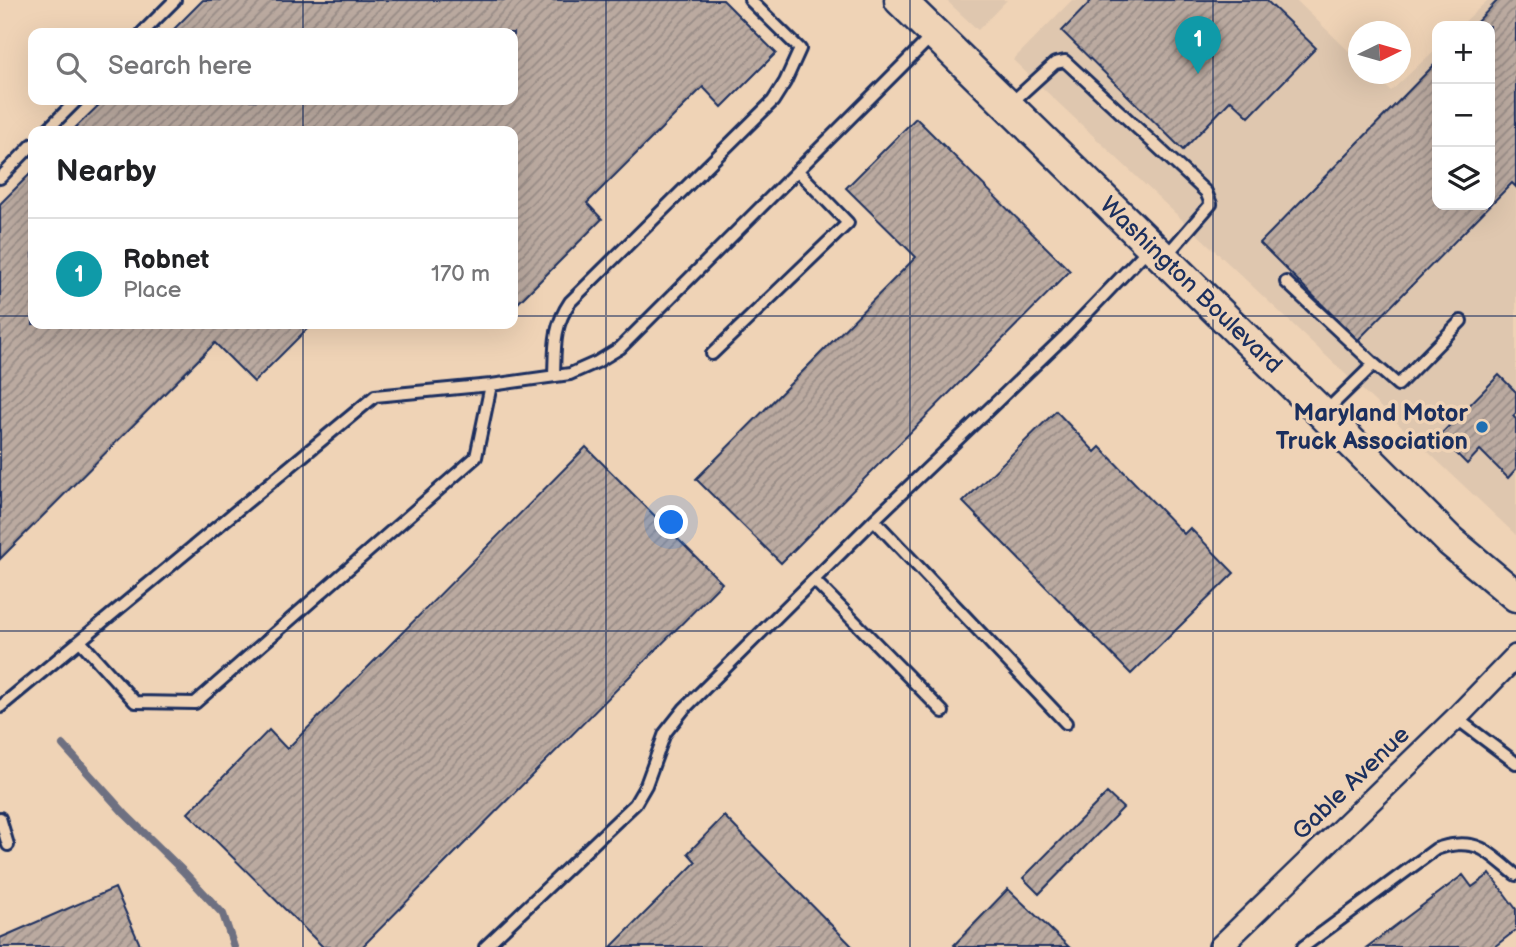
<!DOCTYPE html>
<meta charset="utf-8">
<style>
:root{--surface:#fff;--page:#f6f6f6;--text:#202124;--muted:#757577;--line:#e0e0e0;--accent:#111827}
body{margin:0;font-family:"Balsamiq Sans",sans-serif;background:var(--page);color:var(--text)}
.controls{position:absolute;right:21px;top:21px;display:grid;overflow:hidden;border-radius:14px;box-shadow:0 7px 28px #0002}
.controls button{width:63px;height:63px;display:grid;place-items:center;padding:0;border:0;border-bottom:2px solid var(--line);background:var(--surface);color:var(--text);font:35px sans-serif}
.compass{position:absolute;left:1348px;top:21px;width:63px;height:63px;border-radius:50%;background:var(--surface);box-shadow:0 7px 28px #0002;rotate:85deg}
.you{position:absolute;left:672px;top:523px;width:24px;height:24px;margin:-18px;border:5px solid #fff;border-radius:50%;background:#1a73e8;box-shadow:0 0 0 10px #1a73e833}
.badge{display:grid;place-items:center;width:46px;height:46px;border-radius:50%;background:var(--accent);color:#fff;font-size:23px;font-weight:700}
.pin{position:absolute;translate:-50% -58px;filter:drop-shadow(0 2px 4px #0008)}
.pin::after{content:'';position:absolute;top:37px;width:24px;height:21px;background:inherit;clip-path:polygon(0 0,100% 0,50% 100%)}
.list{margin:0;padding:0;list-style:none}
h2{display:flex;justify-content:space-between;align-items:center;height:91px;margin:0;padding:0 28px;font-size:30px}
h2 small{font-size:23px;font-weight:400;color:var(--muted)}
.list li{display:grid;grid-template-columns:46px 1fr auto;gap:21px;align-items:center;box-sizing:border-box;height:112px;padding:0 28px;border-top:2px solid var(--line)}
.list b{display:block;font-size:26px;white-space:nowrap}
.list p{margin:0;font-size:23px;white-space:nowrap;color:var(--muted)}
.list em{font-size:23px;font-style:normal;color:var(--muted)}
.icon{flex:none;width:38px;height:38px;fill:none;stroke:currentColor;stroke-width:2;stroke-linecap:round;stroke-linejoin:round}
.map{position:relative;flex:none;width:1516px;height:947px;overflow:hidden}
.search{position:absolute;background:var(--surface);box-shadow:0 7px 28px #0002;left:28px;top:28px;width:490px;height:77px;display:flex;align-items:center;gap:18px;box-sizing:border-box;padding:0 24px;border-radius:14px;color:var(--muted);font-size:26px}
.panel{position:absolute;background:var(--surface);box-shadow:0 7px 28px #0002;left:28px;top:126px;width:490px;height:203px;border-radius:14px}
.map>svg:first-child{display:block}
.built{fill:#dfc7af}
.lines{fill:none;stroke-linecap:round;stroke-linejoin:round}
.stream{stroke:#6e7081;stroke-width:8}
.building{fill:url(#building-hatch);stroke:#1b2f5e;stroke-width:2}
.service-casing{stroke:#1b2f5e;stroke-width:16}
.minor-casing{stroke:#1b2f5e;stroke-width:26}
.secondary-casing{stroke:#1b2f5e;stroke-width:35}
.service{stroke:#efd3b6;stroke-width:10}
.minor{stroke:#efd3b6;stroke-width:21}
.secondary{stroke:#efd3b6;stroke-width:30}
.grid{fill:none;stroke:#1b2f5e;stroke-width:2;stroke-opacity:0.55}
.poi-dot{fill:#1f6fb2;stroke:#efd3b6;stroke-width:2.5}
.labels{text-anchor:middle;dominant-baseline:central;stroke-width:7;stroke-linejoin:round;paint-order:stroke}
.street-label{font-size:24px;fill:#1b2f5e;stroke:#efd3b6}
.poi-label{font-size:24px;font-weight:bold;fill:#1b2f5e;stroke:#efd3b6;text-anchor:end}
</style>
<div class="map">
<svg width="1516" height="947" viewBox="0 0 1516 947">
<defs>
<pattern id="building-hatch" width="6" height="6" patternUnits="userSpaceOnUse" patternTransform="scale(1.75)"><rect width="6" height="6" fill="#bbaaa0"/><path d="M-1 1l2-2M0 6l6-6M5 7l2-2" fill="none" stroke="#978b86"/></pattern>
</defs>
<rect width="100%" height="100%" fill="#efd3b6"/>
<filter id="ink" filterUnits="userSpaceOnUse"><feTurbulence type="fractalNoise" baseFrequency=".0143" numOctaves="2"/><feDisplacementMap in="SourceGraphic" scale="14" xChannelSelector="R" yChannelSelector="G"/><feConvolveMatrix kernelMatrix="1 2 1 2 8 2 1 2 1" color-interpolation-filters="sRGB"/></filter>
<g filter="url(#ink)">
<path class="built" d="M946 0H1007L978 30Z
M1072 0H1296L1358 60V74H1372L1391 91 1437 48V205H1490V26H1460L1488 0H1516V535L1013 60Z"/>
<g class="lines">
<path class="stream" d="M63 745 125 814 184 872 223 914 234 947"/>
</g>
<path class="building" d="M203 0H723L776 53 722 107 703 87 587 203 602 219 513 308V131H72L104 100H513V33H170Z
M1092 0H1266L1316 48 1249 117 1231 100 1183 150 1062 31Z
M1498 0H1516V187L1512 183 1358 340 1260 243 1437 62V205H1490V26H1473Z
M916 118 1070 271 781 563 696 479 916 257 846 188Z
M33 171V324H312L254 382 215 343 0 559V204Z
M1499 375 1516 392V413L1513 416 1516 419V469L1508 478 1480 450 1467 464 1439 436Z
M1056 411 1095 452 1100 447 1184 534 1190 528 1234 573 1131 674 963 502Z
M586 447 722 583 362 947H323L188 813 269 730 287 749Z
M1107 793 1123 808 1039 894 1023 878Z
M724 816 853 947H611L696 862 688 853Z
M1490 874 1516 909V930L1494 947H1367L1463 875 1472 887Z
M115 888 141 947H0V938Z
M1008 889 1069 947H956L954 945Z"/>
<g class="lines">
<g class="service-casing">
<path id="service" d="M142 33 175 0
M1010 104 1055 63 1065 61 1206 192 1211 204 1164 258
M46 131 77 100
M0 178 33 144
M1286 282 1374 364
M712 354 848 223 798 171
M554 376C555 347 553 327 570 302L773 101 785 82 800 49 750 0
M1325 412 1374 364 1398 385 1461 321
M874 520 1066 723
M814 580 943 712
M80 641 135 702 195 703 476 457 491 385
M0 707 375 396 491 385 570 374 597 362 620 348 932 36
M1456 718 1516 763
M0 818 8 845
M485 947 635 804 646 785 665 733 684 709 874 520 1066 335 1149 248
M1303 947 1436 849C1449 844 1467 842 1480 848 1490 852 1507 868 1516 875"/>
</g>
<g class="minor-casing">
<path id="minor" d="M1220 947 1456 718 1516 656"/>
</g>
<g class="secondary-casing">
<path id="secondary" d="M900 0 1323 414 1450 541 1516 596"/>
</g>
<use href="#service" class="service"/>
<use href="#minor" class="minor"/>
<use href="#secondary" class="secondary"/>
</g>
</g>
<path class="grid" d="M303 0V33M606 0V947M910 0V947M1213 0V947M303 100V131M0 316H33M513 316H1516M303 324V947M0 631H1516"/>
<circle class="poi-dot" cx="1482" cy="427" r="7"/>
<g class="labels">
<g class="street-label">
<text transform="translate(1191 285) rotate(44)">Washington Boulevard</text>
<text transform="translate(1351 783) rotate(-44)">Gable Avenue</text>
</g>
<g class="poi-label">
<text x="1468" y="413">Maryland Motor<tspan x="1468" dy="28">Truck Association</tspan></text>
</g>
</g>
</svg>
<div class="controls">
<button>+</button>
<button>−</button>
<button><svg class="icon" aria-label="layers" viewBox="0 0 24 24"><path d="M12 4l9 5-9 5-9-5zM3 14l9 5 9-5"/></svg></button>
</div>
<svg class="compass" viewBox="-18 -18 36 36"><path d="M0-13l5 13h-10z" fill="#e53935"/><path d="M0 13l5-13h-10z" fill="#757577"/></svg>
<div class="you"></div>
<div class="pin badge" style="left:1198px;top:74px;background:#0f9aa8">1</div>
<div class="search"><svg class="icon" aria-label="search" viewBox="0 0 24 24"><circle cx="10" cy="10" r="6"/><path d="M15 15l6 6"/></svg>Search here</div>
<section class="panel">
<h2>Nearby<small></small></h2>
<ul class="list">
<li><span class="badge" style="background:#0f9aa8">1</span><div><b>Robnet</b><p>Place</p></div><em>170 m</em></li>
</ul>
</section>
</div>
